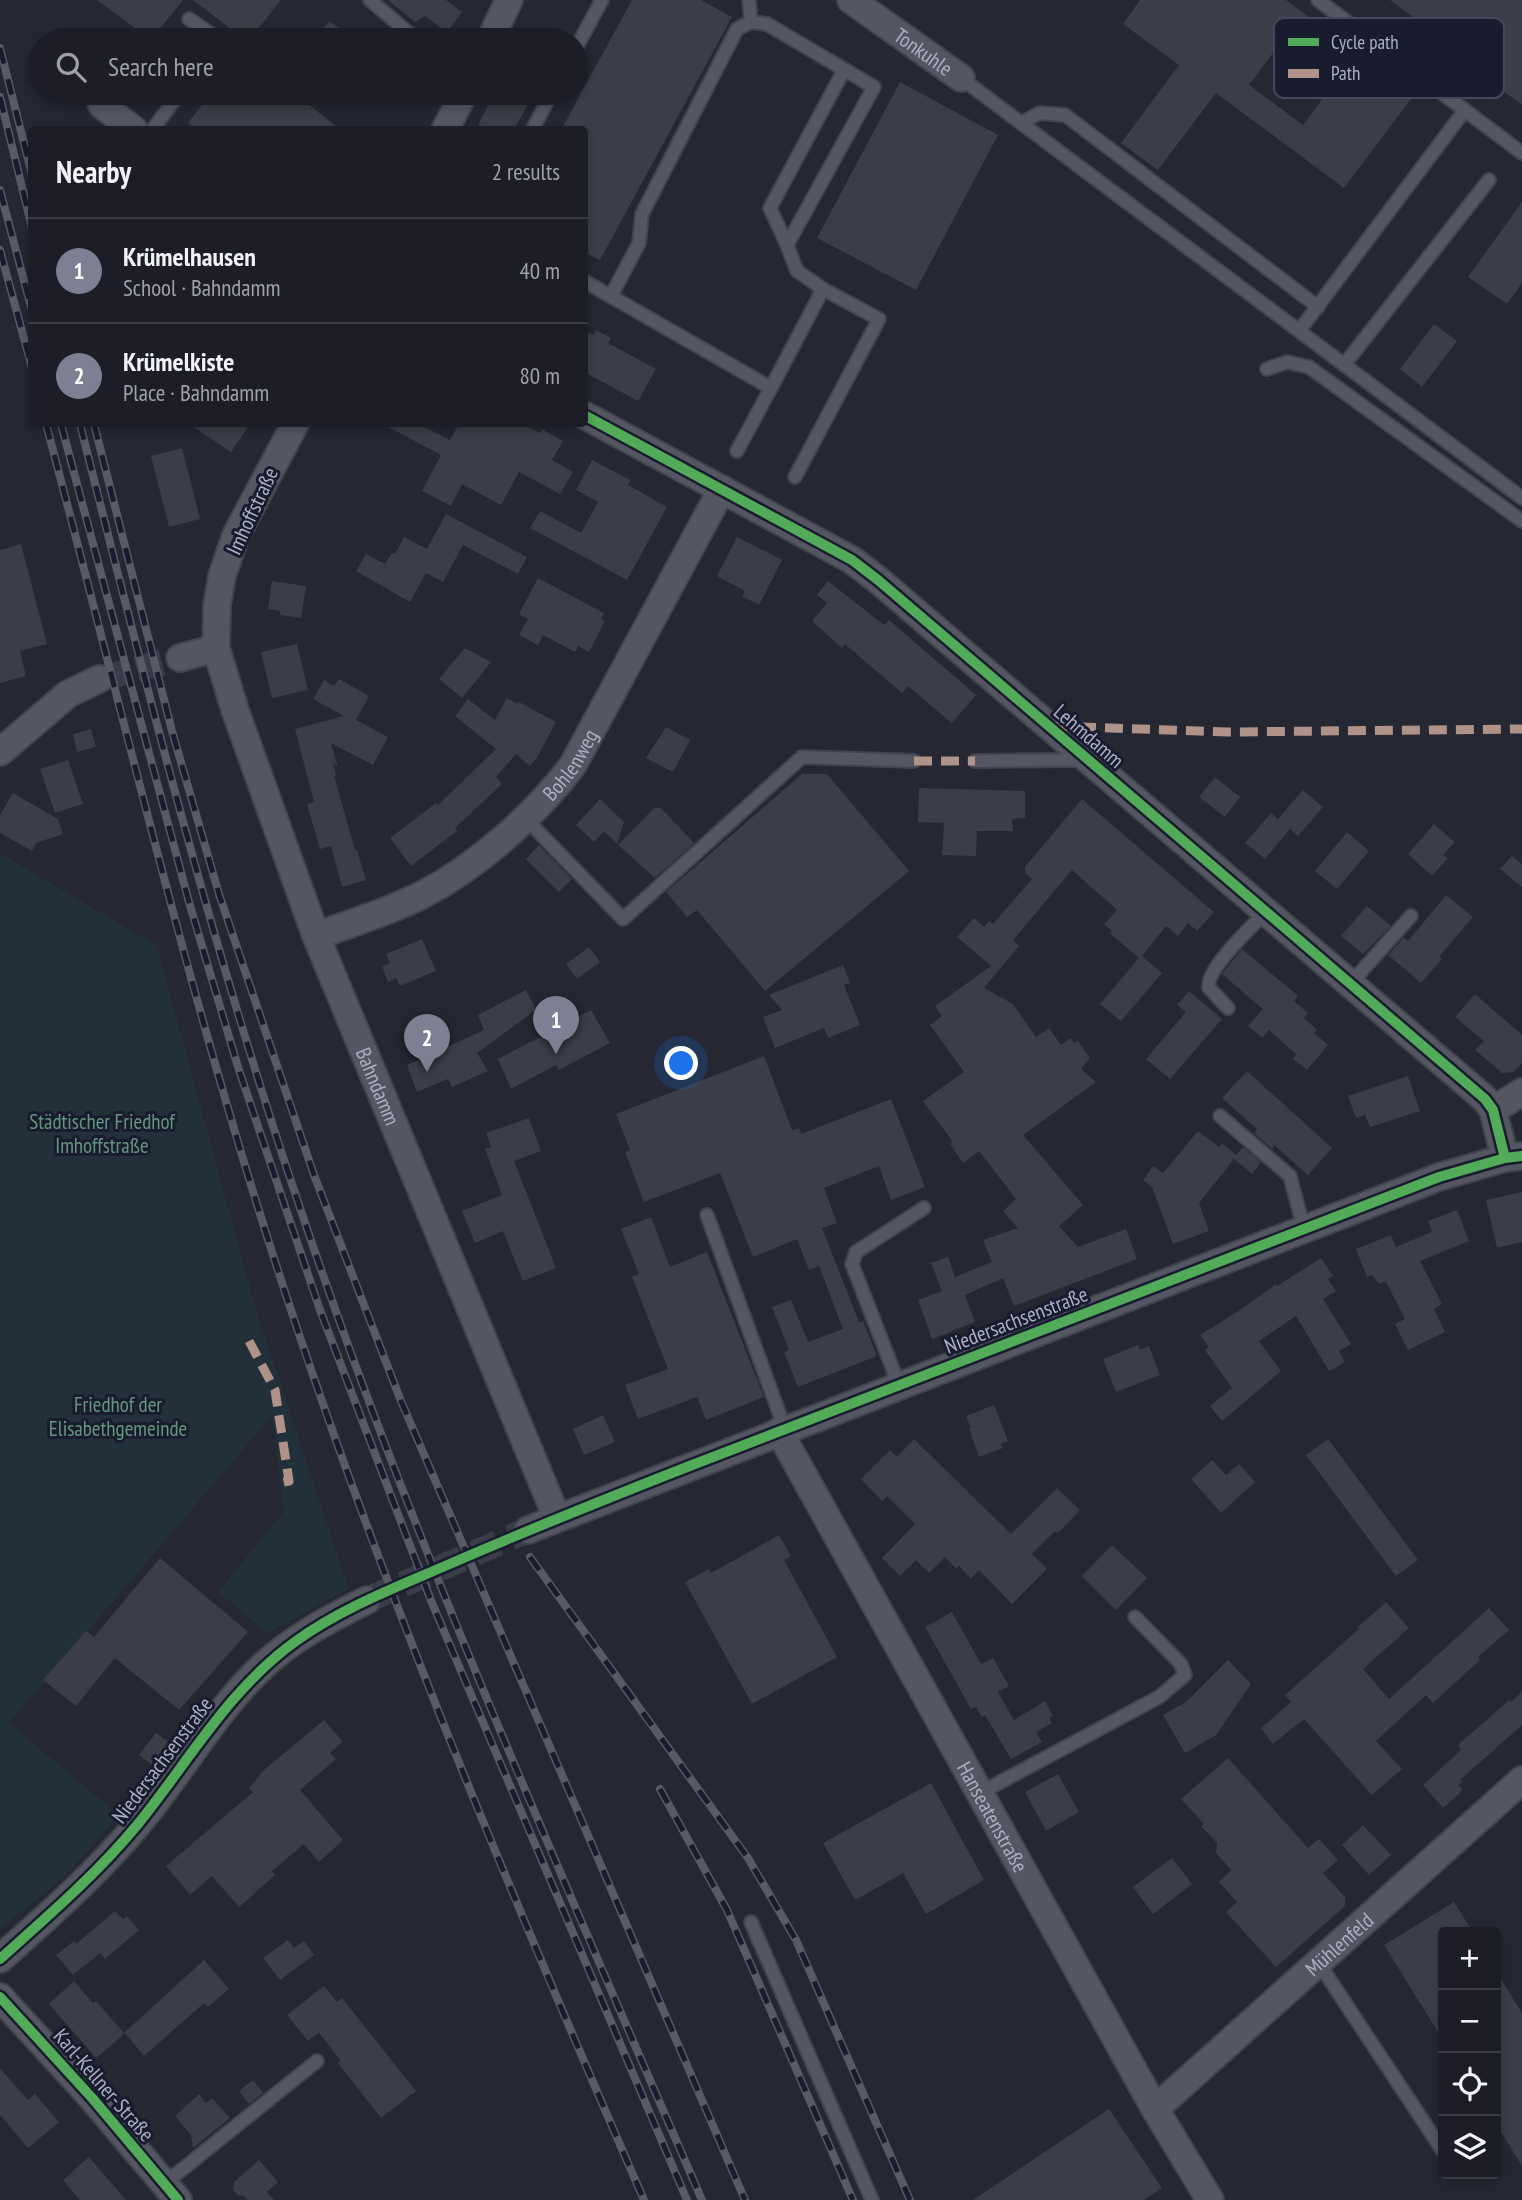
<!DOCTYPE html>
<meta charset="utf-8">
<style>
:root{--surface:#1c1d26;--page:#292a32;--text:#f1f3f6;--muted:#a0a2a7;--line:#3a3b43;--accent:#7d8093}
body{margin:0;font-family:"PT Sans Narrow",sans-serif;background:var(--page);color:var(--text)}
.controls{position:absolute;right:21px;bottom:21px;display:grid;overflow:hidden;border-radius:7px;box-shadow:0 4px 10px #0003}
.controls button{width:63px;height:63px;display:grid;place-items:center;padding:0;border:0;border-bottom:2px solid var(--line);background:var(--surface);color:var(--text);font:35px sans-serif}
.you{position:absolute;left:682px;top:1064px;width:24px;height:24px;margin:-18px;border:5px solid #fff;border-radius:50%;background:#1a73e8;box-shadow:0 0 0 10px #1a73e833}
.badge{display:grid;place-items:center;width:46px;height:46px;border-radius:50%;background:var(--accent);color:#fff;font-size:23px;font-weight:700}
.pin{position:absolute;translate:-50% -58px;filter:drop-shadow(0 2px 4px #0008)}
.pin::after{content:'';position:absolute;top:37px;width:24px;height:21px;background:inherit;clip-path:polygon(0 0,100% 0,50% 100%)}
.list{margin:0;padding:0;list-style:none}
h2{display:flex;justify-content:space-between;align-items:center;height:91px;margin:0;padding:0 28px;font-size:30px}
h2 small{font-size:23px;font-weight:400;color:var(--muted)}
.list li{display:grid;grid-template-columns:46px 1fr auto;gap:21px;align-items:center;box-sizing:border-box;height:105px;padding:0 28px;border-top:2px solid var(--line)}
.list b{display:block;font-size:26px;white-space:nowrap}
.list p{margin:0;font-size:23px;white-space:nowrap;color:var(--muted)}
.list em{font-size:23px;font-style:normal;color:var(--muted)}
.icon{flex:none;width:38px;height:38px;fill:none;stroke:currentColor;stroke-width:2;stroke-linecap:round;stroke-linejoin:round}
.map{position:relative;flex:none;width:1522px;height:2200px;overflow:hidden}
.search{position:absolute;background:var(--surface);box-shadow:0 4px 10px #0003;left:28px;top:28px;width:560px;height:77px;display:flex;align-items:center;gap:18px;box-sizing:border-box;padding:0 24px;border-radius:38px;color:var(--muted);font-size:26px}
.panel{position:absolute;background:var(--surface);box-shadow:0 4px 10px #0003;left:28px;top:126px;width:560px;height:301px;border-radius:7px}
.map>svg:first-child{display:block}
.green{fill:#223039}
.building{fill:#3b3d48;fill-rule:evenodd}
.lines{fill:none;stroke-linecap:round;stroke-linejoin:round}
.street-tunnel{stroke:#393c49;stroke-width:26;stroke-dasharray:26 13;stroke-linecap:butt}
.lane-casing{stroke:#41444d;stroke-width:16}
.street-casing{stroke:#41444d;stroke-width:30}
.lane{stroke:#545662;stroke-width:12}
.street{stroke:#545662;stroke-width:26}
.rail-casing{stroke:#585a64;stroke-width:8}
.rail{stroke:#181c2e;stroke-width:5;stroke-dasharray:16;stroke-linecap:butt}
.quiet{stroke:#af9288;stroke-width:9;stroke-dasharray:18 9;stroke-linecap:butt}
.cycleway-casing{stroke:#181c2e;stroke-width:15}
.cycleway{stroke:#51ab58;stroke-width:10}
.labels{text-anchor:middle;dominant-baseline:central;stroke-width:6;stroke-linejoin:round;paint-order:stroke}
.street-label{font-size:21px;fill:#adb0c6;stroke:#181c2e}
.park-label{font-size:21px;fill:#63987d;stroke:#181c2e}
.key{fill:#181c2e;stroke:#45485c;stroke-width:2}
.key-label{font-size:19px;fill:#adb0c6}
</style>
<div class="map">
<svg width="1522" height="2200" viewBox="0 0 1522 2200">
<rect width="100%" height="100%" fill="#252733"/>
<path class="green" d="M0 853 157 946 257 1313 349 1589 267 1633 218 1592 284 1511 272 1416 9 1723 119 1815 66 1876 0 1929Z"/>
<path class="building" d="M97 0H183L151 40Z
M193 0H281L249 40H245Z
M388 0H446L462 12 447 32 425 16 415 22Z
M632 0H701L732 17 600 260 584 252V130H561Z
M1140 0H1286L1414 95 1344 188 1216 93 1158 170 1121 143 1179 65 1123 24ZM1288 33 1342 73 1303 125 1249 85Z
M1390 0H1522V104L1493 85 1496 78Z
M329 21 357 40H315Z
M900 82 998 135 916 290 817 238Z
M228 93H270L280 100 286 93H309L304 101 341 130H197L188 123 210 94 221 102Z
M494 93H534L514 130H476Z
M1522 202V283L1507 304 1468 277Z
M1434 324 1457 341 1422 387 1400 369Z
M584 330 593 335 596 330 611 338 608 343 656 369 638 401 584 372Z
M189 424H250L231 452Z
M383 424H419L450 440 459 424H522L540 433 542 429 563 441 552 460 573 472 560 494 519 472 501 505 462 484 451 506 422 491 441 455Z
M182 448 200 519 169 527 151 456Z
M592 460 630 480 628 485 667 507 627 580 530 528 540 511 581 533 598 502 576 490Z
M446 514 527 557 518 574 463 545 443 582 426 573 410 602 356 571 366 554 385 564 392 553 395 554 404 537 427 549Z
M737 537 782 560 759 605 742 596 745 591 717 576Z
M21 544 47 644 20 651 26 676 0 683V550Z
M538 578 604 613 601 619 605 621 589 652 578 646 575 652 543 635 538 645 519 635 528 619 519 614Z
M272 581 306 586 301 618 280 615V611L268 609Z
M828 581 884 625 889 620 976 695 952 723 908 686 902 693 845 644 842 648 812 621 827 603 817 595Z
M297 644 308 690 272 698 261 652Z
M465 648 491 662 462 698 439 679Z
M339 679 369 696 356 720 388 737 373 765 331 743 338 768 333 762 336 775 334 776 355 850H357L366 880 342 887 331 846 320 849 307 804 314 802 295 729 344 716 313 699 324 680 334 686Z
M507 698 518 704 519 702 556 722 538 756 530 766 516 754 496 777 502 784 455 828 457 831 411 866 390 838 436 803 438 805 496 749 455 716 468 699 495 720Z
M666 727 690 740 673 772 646 758Z
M91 729 96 747 77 752 73 734Z
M68 760 83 804 55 813 40 769Z
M802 774H827L909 871 765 991 697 910 687 917 666 892Z
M1215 777 1240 797 1225 817 1199 797Z
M919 788 1025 791V818L1012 819 1013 831H977L976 856 942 855 944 823 918 822Z
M1303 790 1323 807 1298 836 1290 829 1265 859 1245 843 1271 813 1278 819Z
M13 793 58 819 63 834 36 843 32 851 0 833V815Z
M600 799 624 822 617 844 604 831 594 842 576 825Z
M1082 799 1214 912 1197 931 1188 923 1178 936 1166 926 1142 956 1162 973 1121 1021 1100 1004 1139 958 1110 933 1112 931 1104 924 1117 910 1072 870 1013 940 1019 946 984 988 1013 1004 1036 1037 1049 1028 1061 1045 1071 1038 1074 1043 1078 1041 1090 1058 1081 1069 1096 1082 1023 1135 1083 1205 1059 1226 1078 1247 1126 1229 1137 1259 1014 1306 1003 1278 965 1295 975 1322 932 1339 918 1300 942 1291 931 1263 948 1257 955 1277 992 1262 983 1240 1018 1228 1003 1211 1016 1199 979 1151 963 1163 950 1144 953 1142 923 1101 964 1072 930 1025 942 1016 935 1006 991 966 957 937 974 918 984 927 989 921 993 924 1032 879 1025 873V867Z
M654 808H661L694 843 655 878 618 845Z
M1434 824 1455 842 1443 855 1448 858 1432 876 1408 854Z
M1347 832 1369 851 1337 889 1315 871Z
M539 845 572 879 559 892 526 859Z
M1512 856 1522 864V887L1500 869Z
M1446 895 1473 917 1439 957 1442 959 1421 983 1388 955 1404 937 1408 941Z
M1367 906 1391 926 1363 954 1341 936Z
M422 939 436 971 400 986 396 978 388 982 382 966 390 963 386 954Z
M589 947 600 962 577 979 566 964Z
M1242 949 1298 996 1294 1001 1308 1013 1304 1018 1317 1030 1314 1033 1328 1045 1307 1070 1293 1059 1296 1054 1269 1030 1262 1038 1248 1026 1263 1009 1222 974Z
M843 965 850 983 844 985 860 1025 828 1038 824 1028 775 1048 763 1017 782 1010 769 995Z
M526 990 536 1010 477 1053 488 1071 452 1087 448 1079 417 1092 407 1065 484 1030 478 1015Z
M1189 991 1222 1019 1170 1079 1146 1059 1186 1012 1177 1005Z
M1475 994 1522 1035V1063L1513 1072 1502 1073 1475 1050 1484 1041 1455 1017Z
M591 1010 610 1043 559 1070 556 1065 511 1089 498 1059Z
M764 1056 792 1130 799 1128 801 1134 891 1099 925 1187 891 1200 879 1166 824 1188 837 1223 822 1228 859 1322 863 1321 877 1356 798 1387 784 1352 789 1350 772 1307 791 1300 808 1342 843 1329 819 1266 809 1270 797 1239 753 1257 720 1173 644 1202 625 1152 630 1150 616 1114Z
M1247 1071 1332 1148 1308 1175 1274 1145 1272 1149 1254 1133 1257 1129 1222 1098Z
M1408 1076 1420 1111 1370 1127 1365 1115 1356 1118 1348 1096Z
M529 1118 541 1151 514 1161 556 1268 523 1281 503 1231 475 1243 462 1211 502 1195 485 1149 491 1147 486 1133Z
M1198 1131 1219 1147 1222 1143 1236 1155 1243 1147 1261 1162 1252 1174 1234 1159 1199 1203 1209 1231 1173 1244 1152 1187 1143 1180 1153 1166 1163 1173Z
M1522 1192V1242L1497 1248 1486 1200Z
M1457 1210 1469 1241 1420 1261 1442 1304 1434 1309 1445 1332 1408 1350 1395 1324 1405 1319 1386 1282 1379 1284 1372 1275 1367 1277 1356 1249 1391 1235 1396 1247 1429 1233 1432 1231 1428 1221Z
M651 1217 670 1267 707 1252 764 1397 706 1420 697 1397 638 1419 625 1385 668 1369 632 1277 639 1274 621 1229Z
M1321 1258 1333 1276 1328 1279 1336 1291 1323 1299 1351 1344 1339 1351 1345 1362 1329 1371 1296 1316 1259 1341 1281 1371 1222 1421 1210 1406 1232 1388 1205 1350 1209 1347 1200 1335 1240 1310 1276 1284 1277 1286Z
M1138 1345 1140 1350 1149 1346 1160 1375 1116 1392 1103 1359Z
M994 1405 1008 1441 1001 1444 1003 1448 979 1457 969 1429 971 1428 966 1416Z
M603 1415 615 1442 584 1455 573 1429Z
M914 1439 1011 1534 1057 1488 1080 1510 1058 1533 1055 1531 1032 1554 1047 1569 1012 1604 979 1570 971 1579 959 1566 956 1569 945 1557 929 1573 916 1560 900 1576 882 1558 915 1524 887 1496 882 1501 861 1479 890 1450 897 1457Z
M1328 1439 1418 1560 1396 1576 1306 1455Z
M1212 1460 1226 1475 1239 1464 1255 1482 1221 1513 1191 1479Z
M779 1535 791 1556 784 1560 837 1657 752 1704 685 1582 709 1569 711 1573Z
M1112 1545 1147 1578 1116 1610 1082 1576Z
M160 1558 248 1632 179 1710 115 1658 76 1706 43 1680 86 1631 94 1637Z
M1386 1602 1409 1628 1363 1669 1389 1699 1489 1608 1509 1630 1478 1657 1480 1660 1433 1703 1426 1695 1376 1741 1402 1769 1372 1795 1304 1719 1273 1744 1261 1728 1291 1702 1285 1695 1359 1629 1357 1628Z
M952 1612 981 1664 993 1658 1009 1686 998 1692 1014 1720 1045 1701 1053 1716 1049 1718 1052 1723 1036 1732 1042 1742 1011 1759 985 1715 982 1717 976 1707 971 1709 925 1627Z
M1228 1660 1251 1684 1216 1735 1185 1753 1163 1715 1186 1702Z
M1522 1692V1725L1460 1780 1462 1782 1458 1785 1463 1790 1443 1808 1423 1785 1461 1750 1458 1745 1509 1700 1511 1702Z
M324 1720 343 1742 330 1753 336 1759 300 1790 343 1840 319 1862 304 1844 272 1871 275 1875 239 1907 212 1876 190 1895 166 1866 253 1792 249 1788 264 1770Z
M156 1733 172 1744 155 1767 139 1755Z
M1228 1758 1308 1848 1319 1839 1338 1860 1323 1873 1345 1897V1906L1276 1967 1226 1912 1237 1902 1219 1882 1231 1870 1216 1853 1217 1843 1201 1826 1204 1824 1181 1799Z
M1058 1774 1079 1812 1046 1831 1025 1792Z
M931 1783 984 1880 926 1914 903 1873 855 1900 823 1843Z
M1363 1825 1391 1855 1369 1875 1342 1845Z
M1172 1858 1192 1884 1153 1914 1133 1887Z
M1454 1902 1473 1932H1443V2040L1384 1945Z
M115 1911 123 1919 127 1916 139 1930 105 1959 100 1953 73 1975 56 1955 74 1941 76 1944Z
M288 1940 294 1948 304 1941 314 1955 280 1980 263 1958Z
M204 1960 229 1989 208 2007 204 2003 144 2056 125 2033 96 2058 49 2004 74 1981 93 2003 96 2001 124 2033Z
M1496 1971 1522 2013V2166L1496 2124Z
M324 1986 337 2002 342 1998 416 2091 381 2118 338 2063 341 2061 319 2033 308 2041 287 2015Z
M0 2068 28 2100 35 2094 59 2122 28 2148 0 2115Z
M253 2080 263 2093 249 2104 239 2091Z
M199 2094 206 2103 212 2098 230 2118 193 2148 191 2135 175 2116Z
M1109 2109 1162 2188 1144 2200H973Z
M89 2157 126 2200H80L63 2180Z
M259 2160 278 2182 267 2192 274 2200H248L244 2196 238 2195 233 2190 234 2182Z"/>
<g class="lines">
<path class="street-tunnel" d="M99 679 180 658
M367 1600 528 1530"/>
<g class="lane-casing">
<path id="lane" d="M370 0 417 40
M749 0 751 22
M1318 0 1522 153
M189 19 220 40
M576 48 602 0
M961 78 1522 498
M1021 123 1040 113 1065 115 1318 307
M152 130 180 93
M532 130 552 93
M787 245 770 208 844 70
M584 281 771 388 737 451
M611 296 639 243 642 214 737 29 751 22 767 24 874 87 787 245 797 271 823 289
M1299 331 1465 110
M1344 365 1489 180
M1267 369 1287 362 1309 367 1522 521
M771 388 823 289 879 319 795 477
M975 761 1083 760
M526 819 623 919 802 757 914 761
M1350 984 1411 916
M1228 1008 1209 988C1205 970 1252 926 1266 912
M1220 1116 1290 1176 1304 1229
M707 1215 785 1429
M899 1385 852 1264 856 1252 924 1208
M980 1793 1159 1697 1185 1675 1181 1664 1135 1617
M751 1922 872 2200
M1318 1962 1443 2151
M164 2184 317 2061"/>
</g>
<g class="street-casing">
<g id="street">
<path id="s1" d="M851 0 961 78"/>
<path d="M490 40 509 0"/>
<path d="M98 93 102 105 134 130"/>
<path d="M445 130 464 93"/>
<path d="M584 415 852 560 878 580 1485 1099 1493 1110 1505 1158"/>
<path id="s2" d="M295 424 236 535 222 576 217 605 216 648 235 710 316 936 557 1518"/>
<path d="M180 658 216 648"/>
<path d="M0 752 68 694 99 679"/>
<path id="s3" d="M316 936C352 923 388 912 422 895 478 866 536 814 573 765L722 489"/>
<path d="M1493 1110 1522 1092"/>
<path id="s4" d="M779 1431 1155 2109 1210 2200"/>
<path d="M528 1530 1439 1177 1505 1158 1521 1156"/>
<path d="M0 1959C48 1916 96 1874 137 1825 181 1773 214 1712 263 1666 293 1638 331 1618 367 1600"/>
<path d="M0 1997 93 2099 178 2200"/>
<path id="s5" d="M1155 2109 1522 1780"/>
</g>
</g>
<use href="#lane" class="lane"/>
<use href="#street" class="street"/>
<g class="rail-casing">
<path id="rail" d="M0 48 32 175
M0 97 32 228
M0 190 32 311
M0 250 32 368
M46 424C115 682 176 943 255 1198 361 1541 501 1871 644 2200
M61 424 189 902 238 1067 320 1310 432 1603 687 2200
M80 424C144 678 208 932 291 1181 406 1529 557 1864 702 2200
M94 424 172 731 219 894 314 1175 401 1401 745 2200
M530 1557 748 1858 796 1940 910 2200
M660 1789 727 1910 853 2200"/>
</g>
<use href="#rail" class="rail"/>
<path class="quiet" d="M1051 726 1228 732 1522 729
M914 761H975
M249 1341 275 1390 289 1481 280 1483"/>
<g class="cycleway-casing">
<path id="cycleway" d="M584 415 852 560 878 580 1485 1099 1493 1110 1505 1158
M0 1959C48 1916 97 1874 138 1824 189 1761 229 1689 296 1641 339 1610 389 1590 438 1569 520 1533 603 1500 687 1467 937 1370 1188 1274 1439 1177L1505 1158 1522 1156
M0 1997 93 2099 178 2200"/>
</g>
<use href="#cycleway" class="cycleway"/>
</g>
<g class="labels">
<g class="street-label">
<text stroke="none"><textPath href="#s1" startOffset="89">Tonkuhle</textPath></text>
<text transform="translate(252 511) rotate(-65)">Imhoffstraße</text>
<text transform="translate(1089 736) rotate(41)">Lehmdamm</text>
<text stroke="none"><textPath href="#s3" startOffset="313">Bohlenweg</textPath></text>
<text stroke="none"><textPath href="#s2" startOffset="709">Bahndamm</textPath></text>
<text transform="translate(1016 1320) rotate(-21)">Niedersachsenstraße</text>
<text transform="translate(162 1760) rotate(-53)">Niedersachsenstraße</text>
<text stroke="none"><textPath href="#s4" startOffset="441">Hanseatenstraße</textPath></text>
<text stroke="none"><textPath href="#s5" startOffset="247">Mühlenfeld</textPath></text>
<text transform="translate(104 2085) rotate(49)">Karl-Kellner-Straße</text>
</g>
<g class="park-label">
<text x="102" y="1121">Städtischer Friedhof<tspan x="102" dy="24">Imhoffstraße</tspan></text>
<text x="118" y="1404">Friedhof der<tspan x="118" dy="24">Elisabethgemeinde</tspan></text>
</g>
</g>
<rect x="1274" y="18" width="230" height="80" rx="10" class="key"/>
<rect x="1288" y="38" width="31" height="8" fill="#51ab58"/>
<rect x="1288" y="69" width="31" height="9" fill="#af9288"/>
<g class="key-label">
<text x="1331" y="49">Cycle path</text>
<text x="1331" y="80">Path</text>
</g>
</svg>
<div class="controls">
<button>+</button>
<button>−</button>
<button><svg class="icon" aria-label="locate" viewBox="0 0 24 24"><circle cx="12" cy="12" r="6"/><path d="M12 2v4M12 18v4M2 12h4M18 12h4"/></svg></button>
<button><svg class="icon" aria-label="layers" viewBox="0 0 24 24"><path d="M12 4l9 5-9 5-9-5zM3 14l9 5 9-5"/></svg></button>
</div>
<div class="you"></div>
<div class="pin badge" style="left:556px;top:1054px">1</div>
<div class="pin badge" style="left:427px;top:1072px">2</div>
<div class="search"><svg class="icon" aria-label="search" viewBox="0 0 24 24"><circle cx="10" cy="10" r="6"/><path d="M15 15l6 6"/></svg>Search here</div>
<section class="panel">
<h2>Nearby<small>2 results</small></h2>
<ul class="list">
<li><span class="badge">1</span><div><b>Krümelhausen</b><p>School · Bahndamm</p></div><em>40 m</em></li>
<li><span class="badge">2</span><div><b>Krümelkiste</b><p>Place · Bahndamm</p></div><em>80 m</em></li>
</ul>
</section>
</div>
